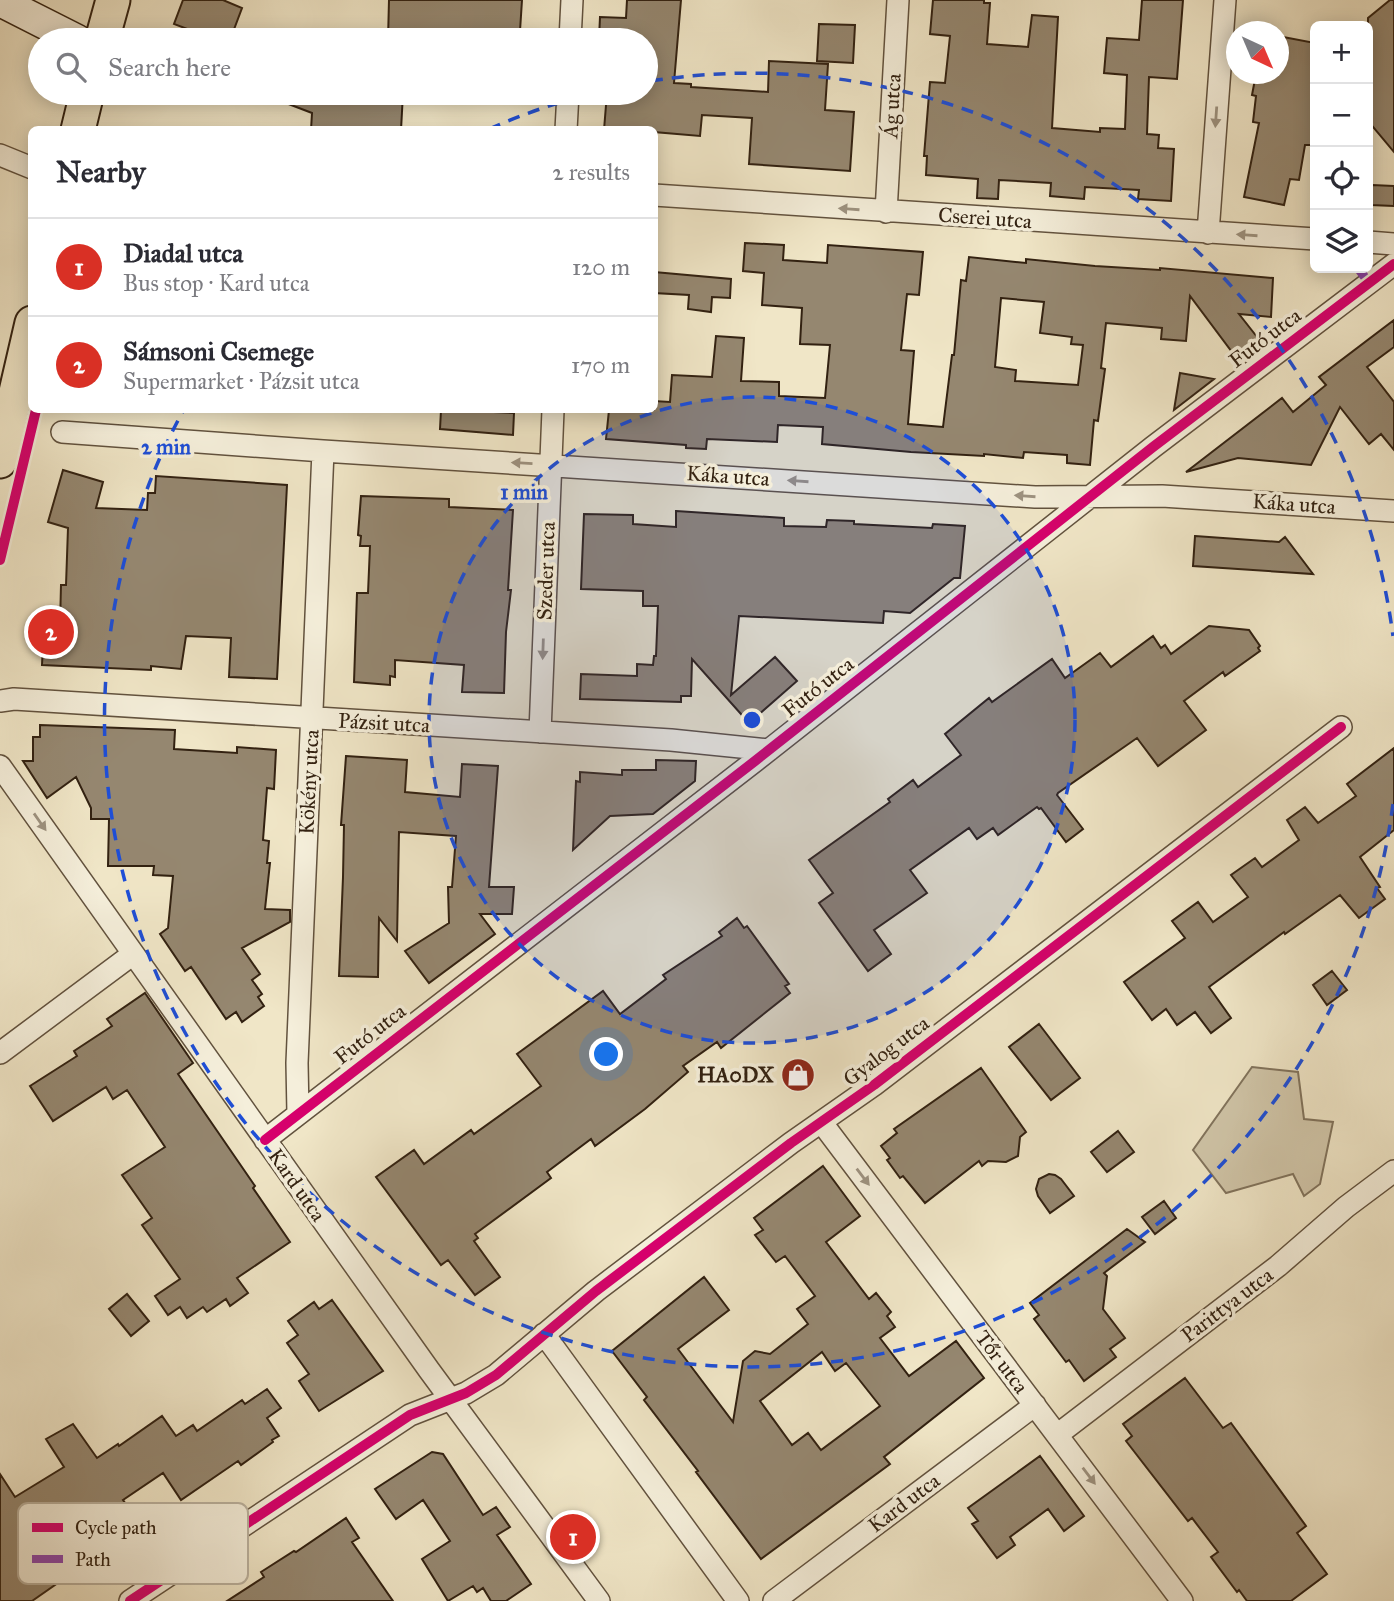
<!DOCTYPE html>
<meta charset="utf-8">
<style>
:root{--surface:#fff;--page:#f2f2f3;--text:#2b2b33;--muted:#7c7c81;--line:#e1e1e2;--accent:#d93025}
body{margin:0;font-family:"IM FELL Great Primer",serif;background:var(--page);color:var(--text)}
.controls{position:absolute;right:21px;top:21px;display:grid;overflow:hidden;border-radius:10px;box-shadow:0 4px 18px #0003}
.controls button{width:63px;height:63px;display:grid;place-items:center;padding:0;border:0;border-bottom:2px solid var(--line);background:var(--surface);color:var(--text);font:35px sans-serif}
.compass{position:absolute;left:1226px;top:21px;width:63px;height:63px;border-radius:50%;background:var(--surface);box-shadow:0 4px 18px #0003;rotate:136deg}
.you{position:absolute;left:607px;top:1055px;width:24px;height:24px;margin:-18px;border:5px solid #fff;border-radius:50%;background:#1a73e8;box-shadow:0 0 0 10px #1a73e833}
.badge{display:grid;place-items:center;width:46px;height:46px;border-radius:50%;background:var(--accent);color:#fff;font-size:23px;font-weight:700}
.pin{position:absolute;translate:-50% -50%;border:4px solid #fff;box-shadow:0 2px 7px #0006}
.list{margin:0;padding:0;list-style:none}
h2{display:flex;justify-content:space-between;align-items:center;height:91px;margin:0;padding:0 28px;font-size:30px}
h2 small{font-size:23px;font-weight:400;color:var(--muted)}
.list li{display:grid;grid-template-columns:46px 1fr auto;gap:21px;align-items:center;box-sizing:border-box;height:98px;padding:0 28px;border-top:2px solid var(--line)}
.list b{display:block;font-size:26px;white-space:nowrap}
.list p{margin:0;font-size:23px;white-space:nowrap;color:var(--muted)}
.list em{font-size:23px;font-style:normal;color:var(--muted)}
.icon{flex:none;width:38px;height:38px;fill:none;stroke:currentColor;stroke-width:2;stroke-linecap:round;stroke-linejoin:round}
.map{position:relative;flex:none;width:1394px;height:1601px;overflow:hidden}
.search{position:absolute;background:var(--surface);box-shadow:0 4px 18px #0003;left:28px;top:28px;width:630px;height:77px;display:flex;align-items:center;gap:18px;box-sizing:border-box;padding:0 24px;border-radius:38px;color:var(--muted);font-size:26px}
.panel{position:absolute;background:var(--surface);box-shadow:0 4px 18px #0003;left:28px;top:126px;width:630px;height:287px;border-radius:10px}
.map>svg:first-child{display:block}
.green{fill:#d0c5a8;stroke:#81735c;stroke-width:2}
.building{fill:#958770;stroke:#322111;stroke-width:2;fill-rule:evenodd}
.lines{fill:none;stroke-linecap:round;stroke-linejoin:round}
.street-casing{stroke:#62523e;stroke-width:24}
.secondary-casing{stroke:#322111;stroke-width:33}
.primary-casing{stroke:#322111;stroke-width:37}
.street{stroke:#f5efdb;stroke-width:21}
.secondary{stroke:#f5efdb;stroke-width:30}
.primary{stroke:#f0e6c7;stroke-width:33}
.quiet{stroke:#8e44ad;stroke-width:9;stroke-dasharray:18 9;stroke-linecap:butt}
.cycleway-casing{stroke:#f5efdb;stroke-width:15}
.cycleway{stroke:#d6006c;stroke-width:10}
.oneway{fill:#9d9280}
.ring{fill:none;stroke:#1d4ed8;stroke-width:3.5;stroke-dasharray:12 9}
.labels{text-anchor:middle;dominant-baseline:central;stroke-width:7;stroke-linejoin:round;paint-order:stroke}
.street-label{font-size:21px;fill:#322111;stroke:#f5efdb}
.poi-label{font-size:21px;font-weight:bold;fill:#322111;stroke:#f5efdb;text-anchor:end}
.key{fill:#f5efdb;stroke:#bab19e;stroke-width:2}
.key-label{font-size:19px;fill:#322111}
.centre{fill:#1d4ed8;stroke:#f5efdb;stroke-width:3.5}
.ring-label{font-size:21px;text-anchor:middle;font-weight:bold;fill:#1d4ed8;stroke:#f5efdb;stroke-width:7;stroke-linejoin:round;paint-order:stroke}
</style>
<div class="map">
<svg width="1394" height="1601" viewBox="0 0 1394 1601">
<rect width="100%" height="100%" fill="#f0e6c7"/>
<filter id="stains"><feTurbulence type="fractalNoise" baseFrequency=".00286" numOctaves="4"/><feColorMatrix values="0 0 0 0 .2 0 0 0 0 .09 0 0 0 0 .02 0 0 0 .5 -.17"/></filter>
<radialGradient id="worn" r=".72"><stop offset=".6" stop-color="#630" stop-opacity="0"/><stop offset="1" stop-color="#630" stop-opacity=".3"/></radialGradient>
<path class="green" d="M1252 1067 1298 1072 1304 1119 1333 1122 1320 1184 1304 1196 1293 1174 1226 1193 1193 1150Z"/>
<path class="building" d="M183 0H223L242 8 230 40H216L174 24Z
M389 0H522L520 31 486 29V40H388Z
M627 0H681L674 83 691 84V87L768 92 769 61 828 64 825 110 854 112 850 171 749 164 752 118 702 115 700 136 654 132V130H604L607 93H646V40L599 39 600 17 626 18Z
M933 0H984V3H990L987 44 1028 47 1032 15 1058 17 1052 128 1100 132V128L1125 129 1127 75 1104 73 1107 38 1139 40 1142 0H1183L1177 79 1149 77 1147 134 1159 135 1158 148 1174 149 1171 201 1138 199 1139 190 1085 187 1084 199 1050 196 1051 183 999 180 998 199 977 198 978 179 926 175 927 156H924L930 82 945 83 950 36 930 34Z
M1390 0H1394V152L1368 121V18Z
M819 24 855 25 853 63 817 61Z
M1278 36 1315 43V145H1305L1299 180 1290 179 1284 205 1244 197 1259 123 1253 122 1256 96 1252 95 1256 74H1278Z
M265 93H403L401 130H311L312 113 265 95Z
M1372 185 1394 186V206L1371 205Z
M745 243 784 245 783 260 827 263 828 245 923 252 919 295 907 294 901 350 914 351 908 424 943 427 952 355H954L961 280 966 281 969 257 1026 263V259L1095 266 1160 270V268L1273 278 1271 317 1239 314 1261 342 1238 360 1190 296 1186 341 1161 339 1162 328 1106 323 1101 368 1105 369 1098 421 1094 420 1090 465 1067 463V455L1024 452 1023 458 984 454V456L911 452 822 444 823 427 778 425 777 442 707 439 706 449 686 448V445L606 439 609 410H654V401L670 402 672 375 712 377 716 336 744 338 741 381 779 382V396L825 398 830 345 800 344 802 308 762 305 764 273 743 271ZM1001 298 1044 302 1040 333 1072 337 1071 344 1083 345 1078 385 1015 381 1016 370 995 367Z
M654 272 731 279 730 298 712 297 711 312 688 309 689 295 654 293Z
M1394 320V347L1367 367 1394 402V450L1381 434 1369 444 1340 407 1311 465 1238 458 1186 472 1282 398 1293 412 1326 385 1319 377Z
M1180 373 1214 379 1174 410Z
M441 410H496L495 412 514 413 513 435 440 429Z
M63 470 103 482 96 508 147 510 148 493H155L156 476 287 485 277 679 229 677 231 638 186 636 181 669 151 666V670L42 665 44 624 60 625 61 585H66L68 528 48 522Z
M361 496 449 499V507L513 510 508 590H511L506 632 504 693 462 692 464 665 395 660V677L390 676V685L354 682 357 593H368L370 546H360L361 536 358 535Z
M676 511 784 518V526L826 527 827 520 854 521V524L932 528 933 524 965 526 960 578H954L910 613 884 611 883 623 739 616 731 695 775 657 797 681 749 723 692 659 691 696H681V702L580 699 581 674 637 676V664L653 665 654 656H656L658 606H643V591L581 589 584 514 633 515V524L676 527Z
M1195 536 1279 542 1285 537 1313 574 1193 566Z
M1209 626 1249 630 1260 646 1258 648 1260 651 1225 676 1223 672 1184 701 1206 730 1158 766 1137 738 1058 793 1057 795 1083 829 1066 842 1041 808 1039 809 1037 807 998 835 993 828 977 839 969 828 910 870 927 893 874 930 891 954 868 971 819 903 833 893 809 860 890 802 888 799 913 780 918 787 961 755 945 734 989 698 992 702 1052 659 1065 678 1100 653 1111 667 1153 636 1161 648 1165 645 1171 654Z
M40 725 175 730 174 749 237 753V747L276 750 274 789 267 788 263 840 269 841 267 863H270L265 909 290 910V922L242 948 260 974 252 980 262 994 258 997 264 1006 242 1022 236 1012 226 1019 191 967 185 971 160 934 168 928 173 876 153 875 154 866H108L109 819H91V808L76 777 47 798 23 761H33V737H40Z
M1394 748V830L1360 857 1380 887 1377 888 1385 899 1359 918 1340 895 1285 934 1284 932 1209 987 1231 1018 1211 1033 1195 1012 1177 1025 1166 1009 1152 1020 1124 982 1185 938 1172 921 1198 902 1213 922 1248 897 1231 875 1255 858 1262 867 1299 840 1287 820 1305 807 1318 823 1356 796 1347 784Z
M346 756 407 760 405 792 460 797 462 764 498 766 489 887H514L512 914H480L495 934 429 983 405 951 449 923 448 887H452L456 836 399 832 397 941 379 918 378 977 339 976 343 877 344 825H341Z
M656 760 696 761 695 781 653 814 610 816 573 850 576 781 580 782V772L622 775V770H656Z
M737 918 744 928 747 926 789 984 785 986 790 993 721 1048 717 1042 683 1066 688 1072 645 1109 595 1146 591 1139 547 1172 551 1178 475 1234 478 1238 474 1241 500 1277 475 1295 448 1260 441 1265 376 1177 414 1150 424 1164 471 1130 474 1134 541 1086 517 1054 603 991 620 1014 666 979 663 975 722 936 719 932Z
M1332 971 1347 990 1327 1005 1313 985Z
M145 993 193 1063 178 1074 255 1186 253 1188 290 1242 237 1278 248 1293 230 1306 226 1299 207 1312 203 1307 187 1318 180 1307 168 1315 155 1296 180 1279 142 1225 152 1218 122 1175 165 1147 127 1090 113 1099 106 1087 53 1121 30 1086 77 1056 74 1051 112 1026 107 1019Z
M1039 1024 1080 1078 1051 1100 1009 1047Z
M981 1068 1026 1132 1020 1137 1018 1156 1006 1162 988 1161 982 1166 979 1161 925 1203 903 1176 900 1178 887 1160 890 1158 881 1146 897 1133 894 1129Z
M1118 1131 1134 1152 1107 1172 1091 1152Z
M823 1166 860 1216 826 1242 869 1299 876 1293 891 1312 887 1316 895 1327 880 1338 909 1376 956 1341 984 1378 884 1457 890 1464 761 1559 696 1472 698 1471 644 1400 647 1397 612 1351 704 1277 729 1310 678 1349 733 1422 743 1361 755 1351 770 1354 808 1324 797 1309 815 1296 785 1256 776 1262 755 1235 763 1230 754 1218ZM822 1352 835 1371 846 1363 880 1406 821 1450 808 1433 792 1445 760 1401Z
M1049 1174 1055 1175 1061 1179 1074 1196 1050 1213 1038 1196 1036 1189 1039 1179Z
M1164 1201 1176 1218 1155 1234 1142 1217Z
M1127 1229 1145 1242 1104 1273 1107 1276 1103 1309 1125 1338 1110 1349 1116 1357 1084 1381 1069 1360 1066 1362 1034 1319 1039 1315 1030 1303Z
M127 1294 149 1321 131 1336 109 1309Z
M332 1300 383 1371 319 1411 299 1381 309 1374 287 1343 298 1335 288 1321 314 1302 319 1309Z
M1185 1378 1223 1428 1231 1423 1306 1526 1297 1533 1327 1574 1291 1601H1247L1239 1590 1237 1592 1211 1557 1218 1552 1192 1518 1188 1521 1126 1441 1132 1436 1123 1424Z
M267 1389 281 1408 267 1418 279 1436 272 1440 273 1442 241 1465 238 1461 181 1500 163 1473 123 1500 141 1525 32 1601H0V1474L15 1497 64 1467 46 1439 73 1424 97 1458 118 1444 119 1446 162 1416 176 1436 193 1425 197 1431 242 1400 245 1404Z
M432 1452 443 1454 483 1515 496 1507 510 1527 497 1535 531 1584 506 1601H491L483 1588 477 1592 473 1586 448 1601 422 1559 450 1541 423 1500 396 1519 375 1489Z
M1040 1456 1084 1516 1064 1531 1048 1509 1010 1537 1015 1545 997 1558 972 1524 978 1521 968 1508Z
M346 1518 359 1538 352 1542 393 1601H227L264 1577 261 1572 294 1551 296 1552Z"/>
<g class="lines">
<g class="street-casing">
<path id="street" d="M570 40 572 0
M566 130 568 93
M0 155 32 168
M654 195 1315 239
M886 212 898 0
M1208 233 1225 0
M1368 242 1394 244
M62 432 323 451 1035 497 1162 496 1394 511
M0 701 14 699 671 740 769 750
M540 732 553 410
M0 766 429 1370 599 1601
M0 1053 133 954
M298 1114 297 1063 323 451
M822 1123 1182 1601
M265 1140 755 761 1153 447 1394 264
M544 1334 738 1601
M1057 1435 1278 1266 1346 1207 1394 1171
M130 1601 410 1415 466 1393 496 1375 596 1291 791 1143 874 1085 1341 727
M774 1601 1035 1405"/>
</g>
<g class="secondary-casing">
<path id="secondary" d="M0 1 77 40"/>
</g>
<g class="primary-casing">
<path id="primary" d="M102 40 113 0
M78 130 87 93
M0 461 32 323"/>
</g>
<use href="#street" class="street"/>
<use href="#secondary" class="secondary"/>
<use href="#primary" class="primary"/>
<path class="quiet" d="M1358 268 1369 283"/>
<g class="cycleway-casing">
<path id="cycleway" d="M0 560 36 410
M265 1140 755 761 1153 447 1394 264
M130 1601 410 1415 466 1393 496 1375 596 1291 791 1143 874 1085 1341 727"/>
</g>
<use href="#cycleway" class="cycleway"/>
</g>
<defs><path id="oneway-solid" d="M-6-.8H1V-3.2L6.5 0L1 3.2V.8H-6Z" transform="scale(1.75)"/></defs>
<g class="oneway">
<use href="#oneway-solid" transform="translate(1216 117) rotate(94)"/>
<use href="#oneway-solid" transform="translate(849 209) rotate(-176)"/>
<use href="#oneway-solid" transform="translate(1247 235) rotate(-176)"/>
<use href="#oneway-solid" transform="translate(522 463) rotate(-177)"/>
<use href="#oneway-solid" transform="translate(798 481) rotate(-176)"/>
<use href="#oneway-solid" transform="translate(1025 496) rotate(-176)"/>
<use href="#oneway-solid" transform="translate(543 649) rotate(92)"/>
<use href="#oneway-solid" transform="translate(40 822) rotate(55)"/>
<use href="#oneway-solid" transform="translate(863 1177) rotate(53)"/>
<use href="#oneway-solid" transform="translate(1089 1476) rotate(53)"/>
</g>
<circle cx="752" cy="720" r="323" fill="#1d4ed8" fill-opacity=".12"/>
<g class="ring">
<circle cx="752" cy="720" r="323"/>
<path d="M1393 804A647 647 0 1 1 183 411M489 129A647 647 0 0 1 590 94M651 81A647 647 0 0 1 1393 636"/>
</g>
<defs>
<g id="shop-disc" transform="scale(1.75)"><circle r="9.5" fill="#8f2418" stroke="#f5efdb"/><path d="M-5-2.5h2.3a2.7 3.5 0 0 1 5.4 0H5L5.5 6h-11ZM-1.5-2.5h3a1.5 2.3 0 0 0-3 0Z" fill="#fff"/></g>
</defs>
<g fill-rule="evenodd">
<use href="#shop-disc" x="798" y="1075"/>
</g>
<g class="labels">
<g class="street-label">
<text transform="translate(892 106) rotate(-87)">Ág utca</text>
<text transform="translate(985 218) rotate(4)">Cserei utca</text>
<text transform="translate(1265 338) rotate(-37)">Futó utca</text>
<text transform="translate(728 476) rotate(4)">Káka utca</text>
<text transform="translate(1294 504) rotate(4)">Káka utca</text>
<text transform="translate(546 571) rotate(-88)">Szeder utca</text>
<text transform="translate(818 687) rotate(-38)">Futó utca</text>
<text transform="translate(384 723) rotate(3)">Pázsit utca</text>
<text transform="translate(309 782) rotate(-87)">Kökény utca</text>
<text transform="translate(370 1034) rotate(-38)">Futó utca</text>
<text transform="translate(886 1051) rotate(-37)">Gyalog utca</text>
<text transform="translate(297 1185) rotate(55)">Kard utca</text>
<text transform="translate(1227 1305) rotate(-37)">Parittya utca</text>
<text transform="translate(1002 1362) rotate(53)">Tőr utca</text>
<text transform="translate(904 1503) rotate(-37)">Kard utca</text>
</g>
<g class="poi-label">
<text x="774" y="1075">HA0DX</text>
</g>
</g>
<rect x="18" y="1503" width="230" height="81" rx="10" class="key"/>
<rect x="32" y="1523" width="31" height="9" fill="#d6006c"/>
<rect x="32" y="1555" width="31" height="8" fill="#8e44ad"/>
<g class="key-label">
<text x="75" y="1534">Cycle path</text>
<text x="75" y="1566">Path</text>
</g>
<circle cx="752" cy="720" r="10" class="centre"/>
<g class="ring-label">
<text x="166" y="454">2 min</text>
<text x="524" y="499">1 min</text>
</g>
<rect width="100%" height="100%" filter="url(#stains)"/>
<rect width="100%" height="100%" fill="url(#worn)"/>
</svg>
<div class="controls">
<button>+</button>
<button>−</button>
<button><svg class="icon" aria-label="locate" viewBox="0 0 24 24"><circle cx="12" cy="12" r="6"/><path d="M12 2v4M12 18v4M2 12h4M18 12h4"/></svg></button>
<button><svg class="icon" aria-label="layers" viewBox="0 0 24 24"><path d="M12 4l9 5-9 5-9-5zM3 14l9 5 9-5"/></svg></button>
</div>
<svg class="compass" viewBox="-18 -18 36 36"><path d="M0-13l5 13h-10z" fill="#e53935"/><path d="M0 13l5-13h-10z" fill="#7c7c81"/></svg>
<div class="you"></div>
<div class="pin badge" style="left:573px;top:1537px">1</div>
<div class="pin badge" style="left:51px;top:632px">2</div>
<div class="search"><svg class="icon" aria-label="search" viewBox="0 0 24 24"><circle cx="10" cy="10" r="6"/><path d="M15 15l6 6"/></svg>Search here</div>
<section class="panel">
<h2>Nearby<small>2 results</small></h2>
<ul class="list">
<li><span class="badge">1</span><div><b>Diadal utca</b><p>Bus stop · Kard utca</p></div><em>120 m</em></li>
<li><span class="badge">2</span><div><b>Sámsoni Csemege</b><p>Supermarket · Pázsit utca</p></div><em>170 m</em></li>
</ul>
</section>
</div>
